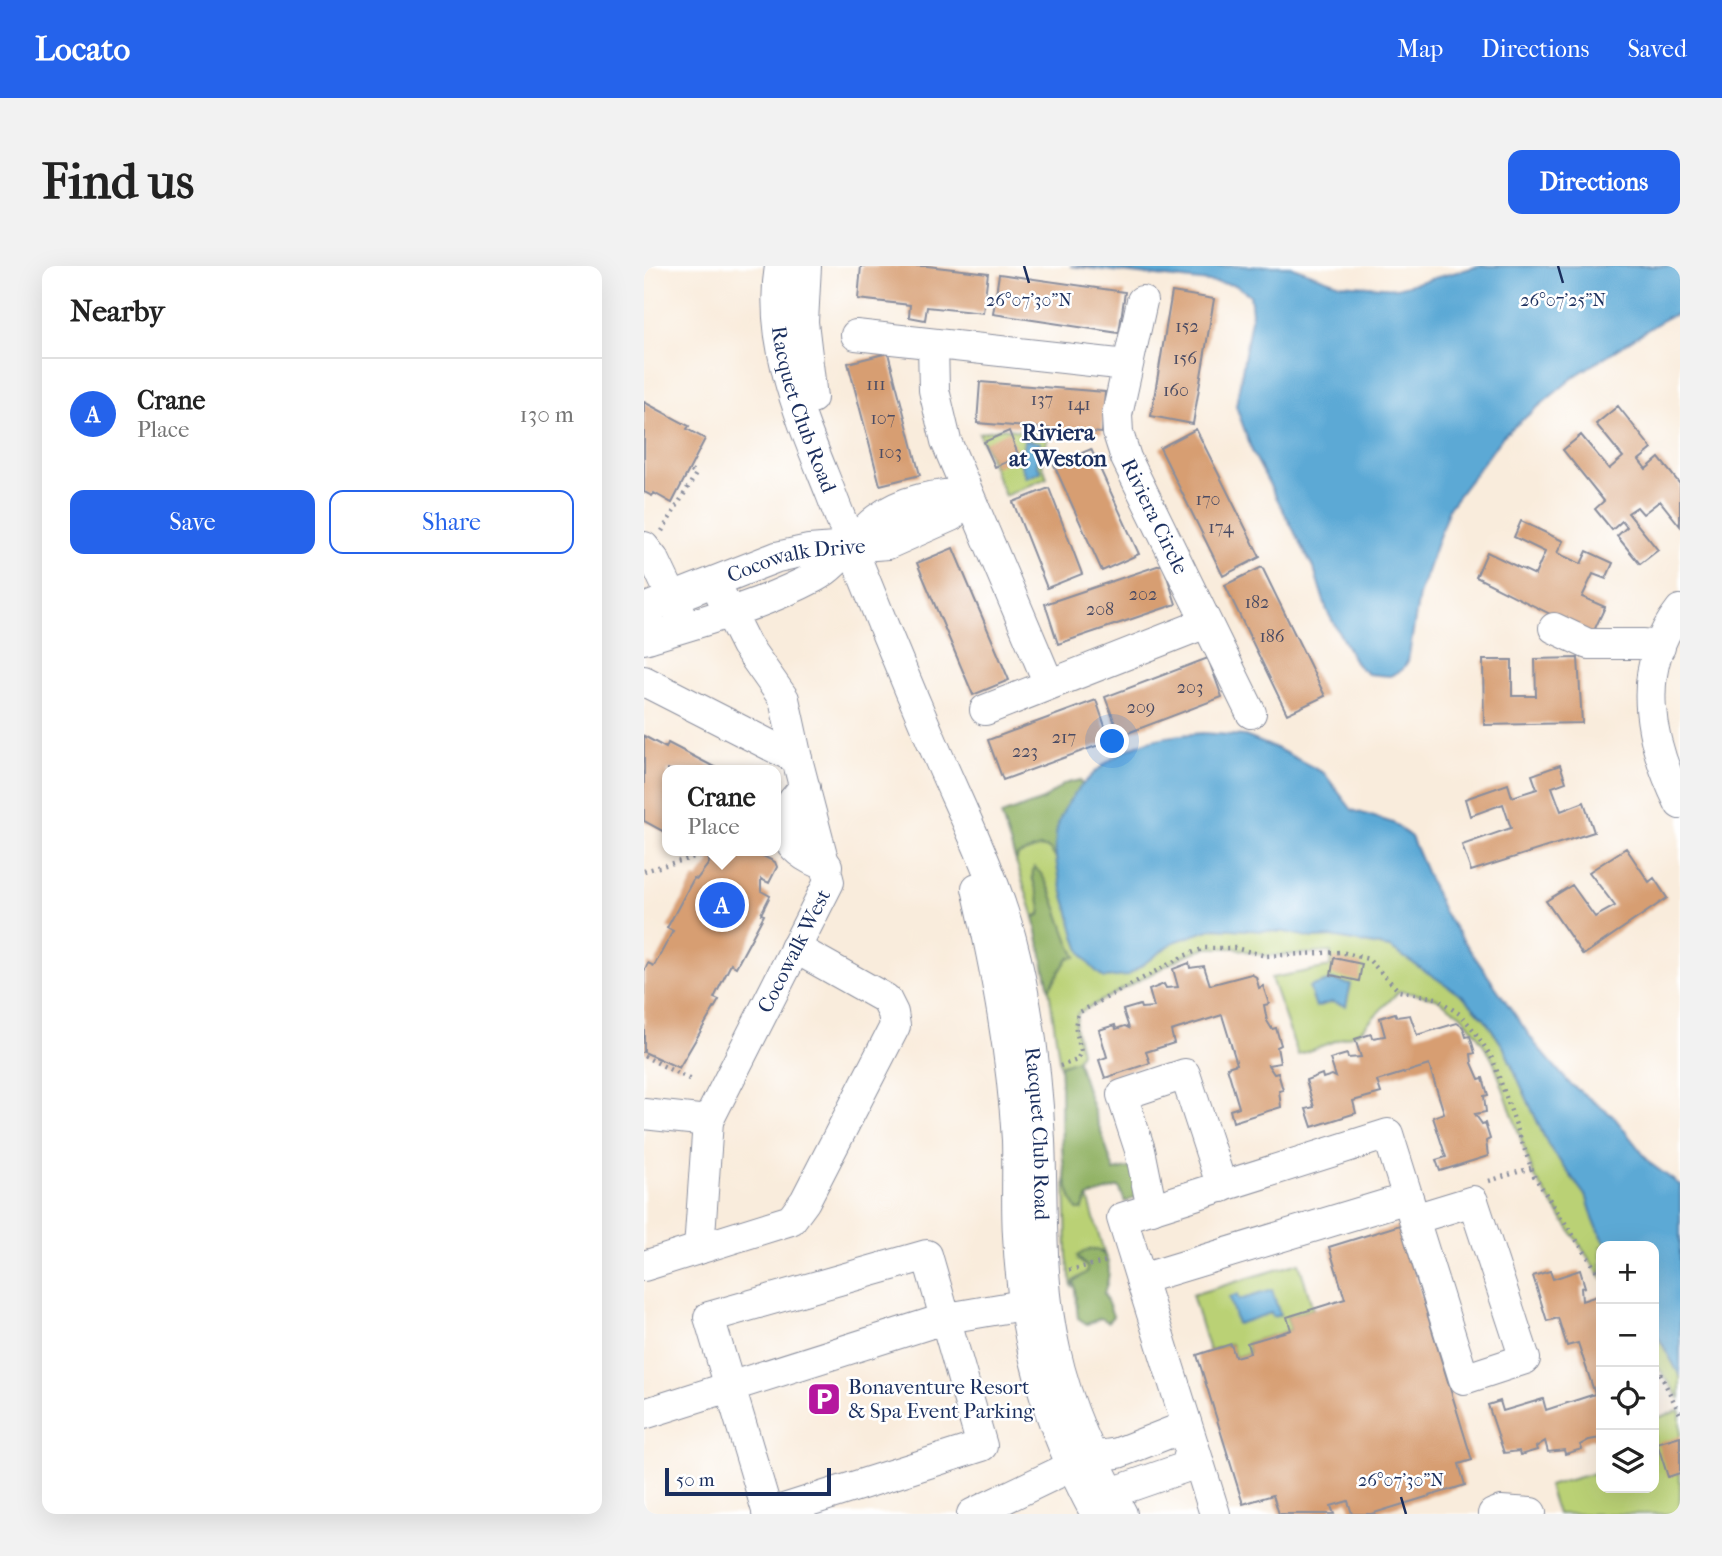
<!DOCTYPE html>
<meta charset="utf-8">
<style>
:root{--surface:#fff;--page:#f2f2f2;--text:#222;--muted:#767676;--line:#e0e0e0;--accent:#2563eb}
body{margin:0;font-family:"IM FELL French Canon",serif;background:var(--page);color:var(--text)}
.controls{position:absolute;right:21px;bottom:21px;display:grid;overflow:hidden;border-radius:14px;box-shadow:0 7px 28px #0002}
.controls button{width:63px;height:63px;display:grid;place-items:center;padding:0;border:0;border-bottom:2px solid var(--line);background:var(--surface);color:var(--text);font:35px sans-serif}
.scale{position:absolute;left:21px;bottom:18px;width:166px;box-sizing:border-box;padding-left:7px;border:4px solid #1b2f5e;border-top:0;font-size:19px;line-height:24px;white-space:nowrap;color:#1b2f5e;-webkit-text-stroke:5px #fff;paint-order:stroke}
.you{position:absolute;left:469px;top:476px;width:24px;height:24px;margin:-18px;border:5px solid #fff;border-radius:50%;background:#1a73e8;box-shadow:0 0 0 10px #1a73e833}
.badge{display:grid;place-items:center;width:46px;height:46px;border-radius:50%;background:var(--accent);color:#fff;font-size:23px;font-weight:700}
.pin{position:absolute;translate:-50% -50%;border:4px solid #fff;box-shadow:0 2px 7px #0006}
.popup{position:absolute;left:18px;top:499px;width:119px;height:91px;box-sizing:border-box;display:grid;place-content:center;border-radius:14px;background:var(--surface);filter:drop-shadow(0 2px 5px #0005);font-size:23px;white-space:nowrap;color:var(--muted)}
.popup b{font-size:26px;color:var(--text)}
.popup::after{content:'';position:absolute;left:50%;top:100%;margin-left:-14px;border:14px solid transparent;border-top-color:var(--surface)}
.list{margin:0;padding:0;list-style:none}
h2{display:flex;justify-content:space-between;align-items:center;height:91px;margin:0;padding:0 28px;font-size:30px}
h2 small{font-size:23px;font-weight:400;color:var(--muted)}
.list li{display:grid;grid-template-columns:46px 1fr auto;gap:21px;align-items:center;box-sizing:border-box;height:112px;padding:0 28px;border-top:2px solid var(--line)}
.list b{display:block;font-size:26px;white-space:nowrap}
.list p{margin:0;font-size:23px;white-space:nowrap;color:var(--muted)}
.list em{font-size:23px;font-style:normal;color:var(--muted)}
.actions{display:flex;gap:14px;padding:21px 28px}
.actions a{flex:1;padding:16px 0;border:2px solid var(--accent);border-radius:14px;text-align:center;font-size:24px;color:var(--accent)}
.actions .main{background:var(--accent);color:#fff}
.icon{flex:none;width:38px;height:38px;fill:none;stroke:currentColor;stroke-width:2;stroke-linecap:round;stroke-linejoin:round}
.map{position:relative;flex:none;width:1036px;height:1248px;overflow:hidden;border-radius:14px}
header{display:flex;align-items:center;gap:42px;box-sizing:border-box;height:98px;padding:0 35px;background:var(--accent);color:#fff}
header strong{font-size:33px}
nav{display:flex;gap:38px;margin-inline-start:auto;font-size:24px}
.intro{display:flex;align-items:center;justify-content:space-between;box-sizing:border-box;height:168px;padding:0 42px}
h1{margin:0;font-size:49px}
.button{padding:18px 32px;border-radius:14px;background:var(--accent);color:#fff;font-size:24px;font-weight:700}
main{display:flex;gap:42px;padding:0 42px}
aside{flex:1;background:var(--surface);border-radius:14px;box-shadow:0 7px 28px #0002}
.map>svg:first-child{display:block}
.green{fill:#bad175;stroke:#6a806a;stroke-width:2}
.forest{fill:#93b366;stroke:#577162;stroke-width:2}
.water{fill:#5ca9d5;stroke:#3c6c9a;stroke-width:2}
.building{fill:#d79e72}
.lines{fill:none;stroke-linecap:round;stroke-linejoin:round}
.minor-casing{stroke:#8a8e9d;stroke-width:32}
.path{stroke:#8a8e9d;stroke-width:4.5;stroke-dasharray:2 5;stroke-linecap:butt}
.minor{stroke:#fff;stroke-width:30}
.ticks{fill:none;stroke:#1b2f5e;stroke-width:2.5}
.labels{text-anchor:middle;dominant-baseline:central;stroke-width:5;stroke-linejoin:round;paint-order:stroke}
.number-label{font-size:18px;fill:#4a4b63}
.street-label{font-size:21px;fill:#1b2f5e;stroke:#fff}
.poi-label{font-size:21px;fill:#1b2f5e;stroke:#fff;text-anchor:start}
.neighbourhood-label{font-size:23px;font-weight:bold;fill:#1b2f5e;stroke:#fff}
.ticks-label{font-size:18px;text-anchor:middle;fill:#1b2f5e;stroke:#fff;stroke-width:5;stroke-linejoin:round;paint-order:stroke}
</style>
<header>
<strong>Locato</strong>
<nav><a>Map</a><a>Directions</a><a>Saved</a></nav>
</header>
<div class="intro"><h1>Find us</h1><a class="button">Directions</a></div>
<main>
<aside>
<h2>Nearby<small></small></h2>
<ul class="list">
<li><span class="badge">A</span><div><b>Crane</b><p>Place</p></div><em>130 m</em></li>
</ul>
<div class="actions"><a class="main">Save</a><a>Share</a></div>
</aside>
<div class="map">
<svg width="1036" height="1248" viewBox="0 0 1036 1248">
<rect width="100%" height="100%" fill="#fff"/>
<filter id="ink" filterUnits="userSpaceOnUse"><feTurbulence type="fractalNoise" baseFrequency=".0143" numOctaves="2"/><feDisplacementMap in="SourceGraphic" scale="14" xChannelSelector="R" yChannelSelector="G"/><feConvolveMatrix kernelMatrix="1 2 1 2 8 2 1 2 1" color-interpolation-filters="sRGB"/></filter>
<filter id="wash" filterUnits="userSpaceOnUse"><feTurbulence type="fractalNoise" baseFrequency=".00686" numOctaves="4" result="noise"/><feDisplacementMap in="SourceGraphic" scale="28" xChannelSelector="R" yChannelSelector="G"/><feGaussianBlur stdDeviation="1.57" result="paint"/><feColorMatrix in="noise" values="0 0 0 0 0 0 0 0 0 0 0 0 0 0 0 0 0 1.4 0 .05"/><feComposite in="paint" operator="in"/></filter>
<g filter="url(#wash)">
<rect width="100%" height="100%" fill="#f9ecdc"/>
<path class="green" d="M359 162 404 170 398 197 403 212 361 230 335 167Z
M396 581 405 583 411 590 414 588 416 616 483 710 530 676 570 662 641 666 669 672 689 671 746 682 819 729 841 753 860 782 904 879 943 932 950 955 963 980H957V1011L890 910 849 794 832 767 817 749 792 732 755 725 715 766 654 789 627 712 686 701 687 686 622 690 591 682H561L540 690 434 747 431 760 437 786 433 794 416 800 405 723 424 692 432 690 422 673 406 623 389 614 398 641 396 648 390 651 372 595 374 589Z
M421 907 428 935 444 931 461 990 457 985 434 994 443 1001V1006L430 1015 428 1021 423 991Z
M655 997 669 1043 643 1051 647 1064 603 1077 606 1087 591 1091 587 1078 565 1085 548 1029Z
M1010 1063 1036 1110V1133L1010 1095Z
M1036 1144V1248H913L904 1220 957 1205V1222H1010V1153Z"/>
<path class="forest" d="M436 514 439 520C420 541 411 559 414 588L411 591 405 583 396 581 374 589 372 595 357 549 399 534 420 518Z
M390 601C408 612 419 669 432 691L424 692 405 723 390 651 396 649C400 632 384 615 390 601Z
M433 794 470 905 493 900 498 929 481 936 475 921 444 931 438 944H433C411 907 420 843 416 800Z
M445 983C471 984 466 1011 460 1027L469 1050 464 1056 457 1052 443 1058 434 1052 430 1015 443 1006V1001L433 990Z"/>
<path class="water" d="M426 0H646L696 18 753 22 835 0H1036V47L1022 52 931 110 859 170 805 242 775 329 764 395 758 404 746 410 724 408 713 399 683 345 670 303 608 185 592 140 608 47 606 29 591 19Z
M380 174 396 176 393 198 397 206 382 212 377 200Z
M559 467 601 470 634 483 680 507 708 544 749 557 767 571 799 645 892 779 925 817 970 851 1007 898 1036 919V1110L1010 1063V980H963L950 955 943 932 904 879 860 782 841 753 819 730 746 682 689 671 669 672 641 666 570 662 530 676 483 710 460 712C432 690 433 676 424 643 417 621 409 593 412 569 416 531 462 491 496 478 516 470 538 469 559 467Z
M687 714 707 718 702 740 688 736 672 741 665 721Z
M628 1024 636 1049 629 1051 627 1047 593 1058 585 1031 593 1029 595 1034Z"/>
<g id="blocks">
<path class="building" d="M217 0H283L344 7 339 47 283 41 281 54 265 51 266 39 214 33Z
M355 8 481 26 475 67 349 48Z
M528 26 570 33 549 158 507 150Z
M244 87 276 209 236 219 204 97Z
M336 116 461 126 458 167 333 157Z
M0 136 45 160 43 163 61 173 28 237 10 227 8 230 0 226Z
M974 140 1008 183 995 194 1002 203 1015 192 1036 218V260L1016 235 999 248 993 241 984 247 1014 284 996 298 973 270 983 261 978 255 968 264 951 243 960 235 919 184 937 169 965 203 979 191 952 158Z
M552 163 616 291 579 310 516 182Z
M365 165 375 191 351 201 340 176Z
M447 183 495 288 458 305 410 199Z
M405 222 438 308 403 322 369 236Z
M877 255 919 275 913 287 937 298 943 285 969 297 962 313 949 308 938 331 961 341 948 369 832 311 843 286 891 309 901 286 870 271Z
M309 282 365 414 329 429 273 297Z
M519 298 532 338 414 378 401 338Z
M618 301 681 430 643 448 581 319Z
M564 392 578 431 476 470 461 431Z
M934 392 938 457 840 459 839 394H868V430H892L891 393Z
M452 434 466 475 359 514 344 474Z
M0 470 22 482 24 477 76 504H24V568L0 555Z
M916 499 922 516 908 521 917 545 940 536 950 566 827 605 818 579 867 562 859 538 826 550 821 533 864 518 868 531 893 523 888 509Z
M982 582 1005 616 1010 612 1023 632 939 689 902 635 928 619 951 651 971 640 945 606Z
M64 585H109L131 596 133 601 125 617 117 613V625L126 630 117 648 120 649 92 701 87 698 70 732 75 734 35 802 0 786V705L4 697 10 700 29 665 23 662 50 612 53 613 65 597Z
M690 692 718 698 715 715 687 709Z
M545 697 546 702 560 700 566 719 607 708 612 711 615 722 619 720 625 738 620 739 623 755 628 763 632 762 637 779 633 781 636 797 624 799 630 808 634 807 639 824 635 825 637 841 589 856 586 844 595 841 583 801 593 798 578 749 527 765 530 777 502 786 506 797 461 812 455 794 463 791 455 764 471 759 472 763 481 760 485 762 479 744 496 739 497 742 510 741 505 724 520 718 522 722 534 721 529 703Z
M751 747 753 751 766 749 773 769 813 757 819 761 822 771 826 770 831 787 827 788 828 797 835 813 839 812 844 829 840 830 842 846 831 848 838 858 841 857 846 873 842 875 844 890 796 905 792 894 802 891 789 851 800 847 785 799 733 815 737 827 709 835 712 847 668 861 662 843 670 841 662 814 678 808 679 812 688 809 692 811 686 793 703 788 704 792 717 791 711 773 727 768 728 772 741 770 736 752Z
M756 959 828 1194 815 1198 821 1219 727 1248H708L704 1235 687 1240 690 1248H635L629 1229 599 1238 553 1089 587 1078 591 1091 606 1087 603 1077 647 1064 643 1051 701 1033 685 981Z
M936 1004 941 1021 937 1022 938 1035 956 1029 957 1033V1172L945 1174 936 1179 938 1183 921 1188 920 1184 904 1186 901 1175 892 1181 893 1184 876 1189 875 1185 860 1187 844 1139 856 1135 859 1145 899 1133 902 1144 951 1128 934 1077 923 1080 914 1052 903 1055 889 1010 906 1005 909 1013Z
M1036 1170V1207L1024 1211 1013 1177Z"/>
</g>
</g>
<g filter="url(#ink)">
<use href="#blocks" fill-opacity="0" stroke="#8a8e9d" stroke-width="2"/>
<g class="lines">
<g class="minor-casing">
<g id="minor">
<path id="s1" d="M136 0C123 78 159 157 187 228 221 316 257 404 294 490 320 550 350 609 367 673 384 738 393 808 396 875 399 945 395 1015 411 1084 424 1143 449 1195 478 1248"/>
<path d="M162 0 159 56 168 132"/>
<path id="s2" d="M498 35 473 149 474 167 482 192 607 447"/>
<path d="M212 69 483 99"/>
<path d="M289 78 290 124 302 175 405 418"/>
<path d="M0 281 11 295 37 350"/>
<path d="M77 329 102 379 140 433 153 493"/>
<path id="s3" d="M0 343 133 291 165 284 244 278 307 250 324 228C294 227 258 234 233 253 210 270 196 298 171 311 118 339 57 356 0 373"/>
<path d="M1036 344C989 404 1005 475 1036 538"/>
<path d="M910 362 944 378H1000L1016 381"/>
<path d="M0 415 153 493 185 616 64 855 55 983"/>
<path d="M341 444 562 357"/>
<path d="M161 522C124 555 141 586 183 600"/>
<path d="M333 622C352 705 368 788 373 874 374 905 372 937 374 969 379 1074 402 1156 452 1248"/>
<path d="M0 848 64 855"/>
<path d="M508 943 496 884 478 829 541 808 578 921"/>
<path d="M0 1000 147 954 161 935 251 760 249 747 242 733 151 682"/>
<path d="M497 1013 478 952 744 868 764 932"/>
<path d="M0 1148 303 1052 379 1039"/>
<path d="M123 1248H124L338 1180 283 989 65 1051 124 1248"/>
<path d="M328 1248 447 1191 474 1187 530 1165 548 1179 542 1201 467 1227 450 1217"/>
<path d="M571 1248 497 1013 764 932 770 953 820 1113 881 1093 829 935 770 953"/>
<path d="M849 1248 857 1245 887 1247"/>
</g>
</g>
<path class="path" d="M18 265 52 208 47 205
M0 605 65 587
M0 787V786
M0 790 47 814
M416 800 433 794 437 786 431 760 434 747 540 690 561 682H591L622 690 697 686 724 693 755 725 792 732 817 749 832 767 849 794 890 910 957 1011
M845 915 887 902
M425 1004 465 995
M1010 1095 1036 1148"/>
<use href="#minor" class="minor"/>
</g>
</g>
<path class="ticks" d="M380 0 385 17M914 0 919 17M757 1231 762 1248"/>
<defs>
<g id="parking-square" transform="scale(1.75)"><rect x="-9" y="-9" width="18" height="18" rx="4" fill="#b5179e" stroke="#fff"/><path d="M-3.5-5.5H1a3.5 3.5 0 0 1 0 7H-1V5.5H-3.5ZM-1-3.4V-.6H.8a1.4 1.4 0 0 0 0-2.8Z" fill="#fff"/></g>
</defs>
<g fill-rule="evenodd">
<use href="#parking-square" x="180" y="1133"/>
</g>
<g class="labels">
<g class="number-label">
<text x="543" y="60">152</text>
<text x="541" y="92">156</text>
<text x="232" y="118">111</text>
<text x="532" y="124">160</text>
<text x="398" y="133">137</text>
<text x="435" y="138">141</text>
<text x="239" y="152">107</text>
<text x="246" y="186">103</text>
<text x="564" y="233">170</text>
<text x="577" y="261">174</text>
<text x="499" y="328">202</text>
<text x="613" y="336">182</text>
<text x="456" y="343">208</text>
<text x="628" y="370">186</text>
<text x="546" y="421">203</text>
<text x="497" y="441">209</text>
<text x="420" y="471">217</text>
<text x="381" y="485">223</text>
</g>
<g class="street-label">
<text stroke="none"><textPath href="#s1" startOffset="147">Racquet Club Road</textPath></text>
<text stroke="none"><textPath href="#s2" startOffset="226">Riviera Circle</textPath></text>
<text stroke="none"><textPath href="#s3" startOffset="161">Cocowalk Drive</textPath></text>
<text transform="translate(150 685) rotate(-63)">Cocowalk West</text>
<text stroke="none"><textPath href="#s1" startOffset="914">Racquet Club Road</textPath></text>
</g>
<g class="poi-label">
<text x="204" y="1121">Bonaventure Resort<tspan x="204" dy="24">&amp; Spa Event Parking</tspan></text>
</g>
<g class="neighbourhood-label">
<text x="414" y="166">Riviera<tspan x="414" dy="26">at Weston</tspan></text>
</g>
</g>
<g class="ticks-label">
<text x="385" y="40">26°07'30"N</text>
<text x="919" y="40">26°07'25"N</text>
<text x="757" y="1220">26°07'30"N</text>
</g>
</svg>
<div class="controls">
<button>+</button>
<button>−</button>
<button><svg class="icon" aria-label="locate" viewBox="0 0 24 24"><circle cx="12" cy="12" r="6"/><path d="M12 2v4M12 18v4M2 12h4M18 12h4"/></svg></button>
<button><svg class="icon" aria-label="layers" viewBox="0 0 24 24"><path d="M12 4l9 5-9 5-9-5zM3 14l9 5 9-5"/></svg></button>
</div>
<div class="scale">50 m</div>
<div class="you"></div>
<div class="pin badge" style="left:78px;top:639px">A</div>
<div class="popup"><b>Crane</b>Place</div>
</div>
</main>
